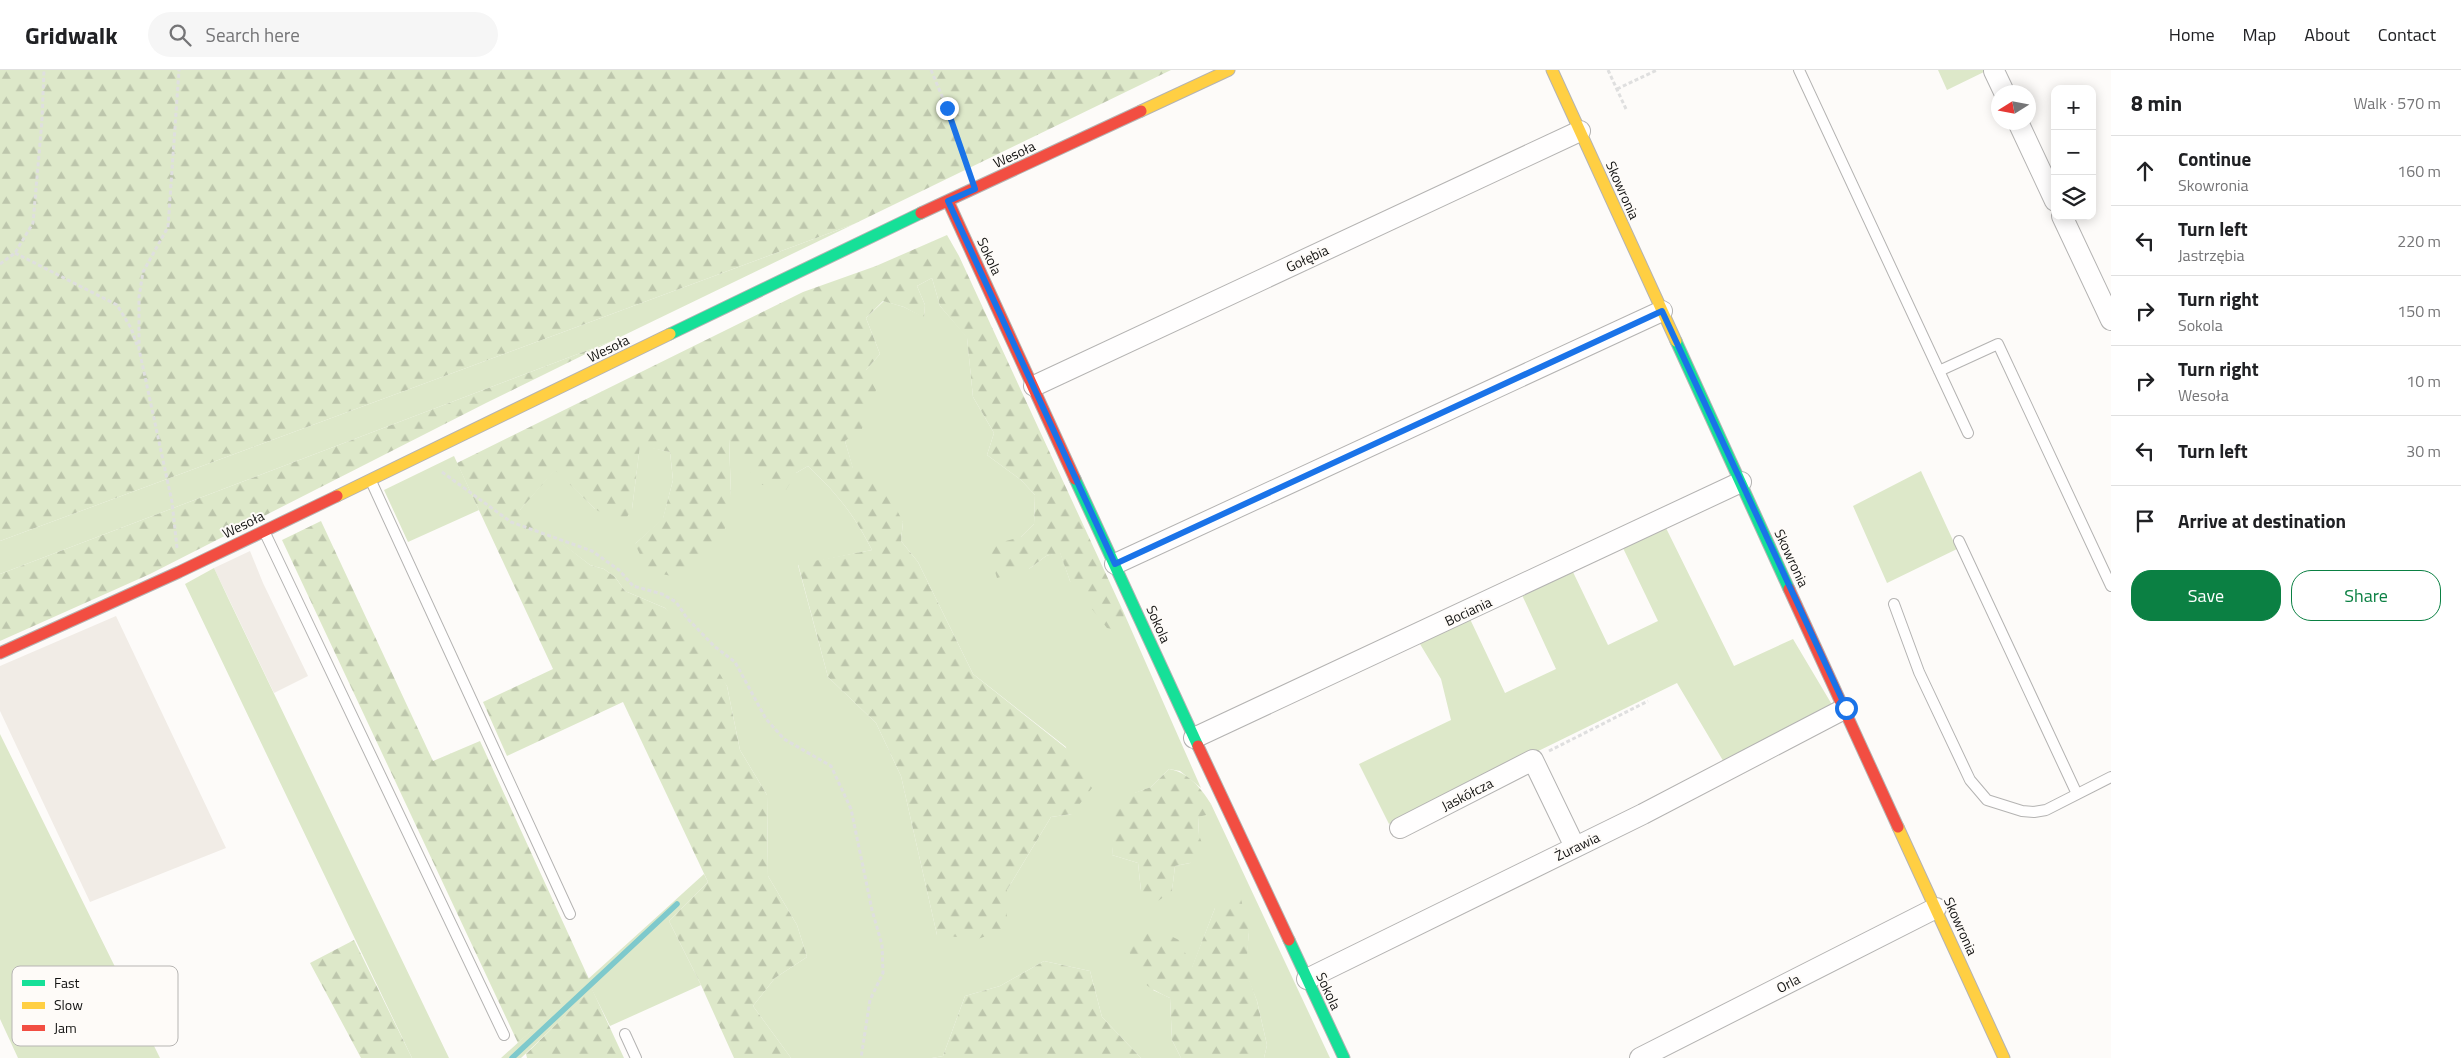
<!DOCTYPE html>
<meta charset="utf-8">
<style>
:root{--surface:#fff;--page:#f6f6f6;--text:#202124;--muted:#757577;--line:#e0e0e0;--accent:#0b8043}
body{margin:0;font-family:"Titillium Web",sans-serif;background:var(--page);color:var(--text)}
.controls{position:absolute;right:15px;top:15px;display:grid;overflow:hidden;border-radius:10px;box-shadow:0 2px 12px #0003}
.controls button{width:45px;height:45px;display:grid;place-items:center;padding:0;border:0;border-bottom:1px solid var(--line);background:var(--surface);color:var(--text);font:25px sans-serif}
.compass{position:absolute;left:1991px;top:15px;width:45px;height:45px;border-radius:50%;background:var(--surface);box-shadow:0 2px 12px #0003;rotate:259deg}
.stop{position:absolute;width:15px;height:15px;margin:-11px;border:4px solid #1a73e8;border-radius:50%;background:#fff}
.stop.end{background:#1a73e8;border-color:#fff;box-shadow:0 1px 5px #0008}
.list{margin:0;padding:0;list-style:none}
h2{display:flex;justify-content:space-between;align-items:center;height:65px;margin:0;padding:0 20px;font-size:21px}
h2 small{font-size:16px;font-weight:400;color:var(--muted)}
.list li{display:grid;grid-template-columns:32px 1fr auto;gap:15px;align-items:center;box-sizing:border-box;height:70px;padding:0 20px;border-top:1px solid var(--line)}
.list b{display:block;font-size:19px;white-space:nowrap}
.list p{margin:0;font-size:16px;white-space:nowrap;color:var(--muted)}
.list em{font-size:16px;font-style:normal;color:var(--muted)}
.actions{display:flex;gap:10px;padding:15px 20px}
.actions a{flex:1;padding:11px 0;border:1px solid var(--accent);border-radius:20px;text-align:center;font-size:18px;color:var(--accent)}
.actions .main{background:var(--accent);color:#fff}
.icon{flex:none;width:28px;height:28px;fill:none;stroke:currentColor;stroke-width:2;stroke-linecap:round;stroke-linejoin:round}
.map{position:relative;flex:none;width:2111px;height:988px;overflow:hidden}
header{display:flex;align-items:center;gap:30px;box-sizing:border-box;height:70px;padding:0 25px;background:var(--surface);border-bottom:1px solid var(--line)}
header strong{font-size:24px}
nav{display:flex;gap:28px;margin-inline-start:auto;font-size:18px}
.search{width:350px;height:45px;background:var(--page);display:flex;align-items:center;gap:12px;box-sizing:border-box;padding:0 18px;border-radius:28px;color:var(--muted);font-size:19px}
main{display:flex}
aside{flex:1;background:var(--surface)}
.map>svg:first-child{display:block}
.built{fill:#f1ece6}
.grass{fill:#dde8c9}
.forest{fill:url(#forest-firs)}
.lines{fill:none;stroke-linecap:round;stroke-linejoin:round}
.stream{stroke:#7ec9cc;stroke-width:5.5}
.lane-casing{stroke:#b4b3b2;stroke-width:12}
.street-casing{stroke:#b4b3b2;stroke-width:22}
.fast-casing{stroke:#b4b3b2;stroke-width:13}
.slow-casing{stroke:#b4b3b2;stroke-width:13}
.jam-casing{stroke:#b4b3b2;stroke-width:13}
.path{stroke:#dfdfdf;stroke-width:3;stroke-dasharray:4 2.5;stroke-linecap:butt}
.lane{stroke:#fffefe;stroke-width:10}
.street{stroke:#fffefe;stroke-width:20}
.fast{stroke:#16e098;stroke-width:11}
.slow{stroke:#ffcf43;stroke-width:11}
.jam{stroke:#f24e42;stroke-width:11}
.route{stroke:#1a73e8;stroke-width:6}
.labels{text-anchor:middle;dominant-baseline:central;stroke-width:4;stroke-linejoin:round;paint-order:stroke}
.street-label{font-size:14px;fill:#121211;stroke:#fefbf8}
.key{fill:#fefbf8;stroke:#b7b5b3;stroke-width:1}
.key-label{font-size:14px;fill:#121211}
</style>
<header>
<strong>Gridwalk</strong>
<div class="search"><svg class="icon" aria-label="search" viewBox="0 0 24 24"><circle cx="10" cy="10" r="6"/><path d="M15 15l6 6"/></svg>Search here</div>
<nav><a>Home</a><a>Map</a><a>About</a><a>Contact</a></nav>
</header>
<main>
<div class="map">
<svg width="2111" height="988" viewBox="0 0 2111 988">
<defs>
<pattern id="forest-firs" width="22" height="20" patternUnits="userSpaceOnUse" patternTransform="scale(1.25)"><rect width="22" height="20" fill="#dde8c9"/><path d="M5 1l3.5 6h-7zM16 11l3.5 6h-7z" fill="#bdc6ac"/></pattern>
</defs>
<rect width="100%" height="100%" fill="#fdfbf9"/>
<path class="built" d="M250 481 263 513 308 606 274 623 214 498Z
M116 546 226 778 90 832 0 641V596Z"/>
<path class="grass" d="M1938 0H1988L1947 20Z
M854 154 612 271 0 504V471Z
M932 208 940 236 967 267 973 327 994 363 987 385 1021 410 1035 425 1034 454 1021 467 1029 499 1046 486 1060 482 1070 511 1123 541 1201 718 1180 701 1169 699 1151 717 1135 723 1114 769 1112 785 1138 793 1141 821H1172L1175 796 1190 793 1199 765 1198 747 1211 734 1330 988H1264L1267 975 1257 931 1245 901 1249 862 1215 838 1192 898 1153 920 1170 928 1172 970 1181 988H1141L1102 947 1090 901 1044 891 1000 916 965 926 943 986 932 988H791L753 936 775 908 807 887 797 855 768 806 767 725 740 680 727 616 665 538 625 521 615 507 604 499 590 495 519 441 555 399 595 439H632L640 375 670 382 673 410 663 449 635 474 731 426 729 368 796 403 808 396C838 425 853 443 872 480L798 495 828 607 876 653 901 706 937 865 1007 820 1051 747 1072 744 1066 677 973 604 918 492 901 471 903 452 853 399 845 371 866 300 880 284 866 248 884 231 904 237 924 247 925 235 917 216Z
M454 386 479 440 408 472 384 420Z
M1921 401 1957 479 1887 513 1853 436Z
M1666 458 1734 596 1793 569 1834 638 1725 694 1677 613 1389 754 1359 694 1451 650 1441 609 1420 574 1470 549 1505 623 1556 599 1522 525 1573 502 1608 575 1658 551 1623 478Z
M214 498 229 530 449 988H412L185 514Z
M0 664 160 988H18L0 949Z
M704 804 708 812 669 851 701 915 610 956 592 920 521 988H501Z"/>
<path class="forest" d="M0 0H1171L854 154 0 471Z
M947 165 959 186 1123 541 1126 563 1107 558 1070 511 1060 483 1046 486 1029 499 997 508 987 476 1021 467 1034 454 1035 425 1021 410 987 385 994 363 973 327 967 268 940 236 932 208 917 216 925 235 924 248 904 237 883 231 866 248 880 284 866 300 876 320 862 359 845 371 853 398 882 411 903 452 901 471 918 492 973 604 1066 678 1092 718 1072 744 1051 747 1007 820V858L978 869 937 865 901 706 876 653 828 607 798 494 872 480C853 443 838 425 808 396L796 403 786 420 758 414 729 369 731 426 722 474 676 507 648 501 635 474 663 448 673 410 670 382 640 376 632 439 622 455 595 439 555 400 520 440 590 495 604 499 615 507 625 521 665 538 700 570 727 616 740 680 767 725 768 806 797 855 807 887 775 908 753 936 791 988H734L701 915 669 851 708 812 623 632 507 686 483 632 553 599 457 393 803 222 876 196Z
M612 271 486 333 150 504 0 571V504Z
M321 451 433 691 480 671 589 909 518 973 282 470Z
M1169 699C1188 702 1201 718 1211 734L1206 745 1198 747 1199 765 1204 779 1190 793 1175 796 1172 821 1158 831 1141 821 1138 793 1112 785 1116 736 1131 724 1151 717Z
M1241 829 1249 862 1246 901 1257 931 1267 975 1264 988H1181L1172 970 1170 928C1136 912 1138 909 1127 874L1138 860 1148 855 1179 870 1192 897 1215 838Z
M354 870 412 988H361L310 893Z
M1044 891 1090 901 1102 947 1141 988H932L943 986 965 926 1000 916Z
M592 919 624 988H527L526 984Z"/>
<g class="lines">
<path class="stream" d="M512 988 677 834"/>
<g class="lane-casing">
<path id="lane" d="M1799 0 1968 363
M1939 301 1998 274 2111 516
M371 411 570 844
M265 463 504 965
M1959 471 2077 724
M1894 534 1919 602 1970 710 1987 730 2022 741 2034 742 2046 740 2111 707
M625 964 636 988"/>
</g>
<g class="street-casing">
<path id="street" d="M1994 1 2004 22
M2018 52 2055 131
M2062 146 2111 250
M1034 316 1580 61
M1115 494 1662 241
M1194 668 1741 412
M1400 758 1533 690 1575 777
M1307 909 1643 744 1846 638
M1640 988 1936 838"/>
</g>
<g class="fast-casing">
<path id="fast" d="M670 264 921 143
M1676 271 1789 519
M1075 409 1198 676
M1289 870 1344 988"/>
</g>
<g class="slow-casing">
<path id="slow" d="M1552 0 1676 271
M1141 41 1229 0
M337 426 670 264
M1898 757 2004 988"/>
</g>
<g class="jam-casing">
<path id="jam" d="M948 131 1075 409
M921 143 1141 41
M1789 519 1898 757
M0 583 179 502 337 426
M1198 676 1289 870"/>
</g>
<path class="path" d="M931 0 947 38 968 98
M1608 0 1626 39
M1617 19 1657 0
M15 183 117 235 131 258 137 275
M0 194 15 183 33 153 42 50 44 0
M442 402 511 452 592 481 619 500 633 516 662 524 676 532 687 548 714 576 735 592 766 649 784 669 831 696 851 739 872 840 882 875 883 903 870 930 861 988
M177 478 172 432 139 279V227L143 202 168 157 179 0
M1549 681 1648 631"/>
<use href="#lane" class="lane"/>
<use href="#street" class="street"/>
<use href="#fast" class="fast"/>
<use href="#slow" class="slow"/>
<use href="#jam" class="jam"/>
</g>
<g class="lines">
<path class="route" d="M947 38 975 119 948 131 1115 494 1662 241 1846 638"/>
</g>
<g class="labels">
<g class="street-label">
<text transform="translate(1014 84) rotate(-25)">Wesoła</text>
<text transform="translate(1623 120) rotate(66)">Skowronia</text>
<text transform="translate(990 186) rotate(65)">Sokola</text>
<text transform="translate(1307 188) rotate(-25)">Gołębia</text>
<text transform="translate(608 278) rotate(-26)">Wesoła</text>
<text transform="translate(243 454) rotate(-26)">Wesoła</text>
<text transform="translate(1792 488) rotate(65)">Skowronia</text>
<text transform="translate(1468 541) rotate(-25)">Bociania</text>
<text transform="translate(1159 554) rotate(66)">Sokola</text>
<text transform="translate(1467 724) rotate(-27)">Jaskółcza</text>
<text transform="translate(1577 776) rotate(-26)">Żurawia</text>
<text transform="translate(1961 856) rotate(66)">Skowronia</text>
<text transform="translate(1788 913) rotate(-27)">Orla</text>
<text transform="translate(1329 921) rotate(65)">Sokola</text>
</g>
</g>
<rect x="12" y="896" width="166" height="80" rx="8" class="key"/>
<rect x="22" y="910" width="23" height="6" fill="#16e098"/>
<rect x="22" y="932" width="23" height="7" fill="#ffcf43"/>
<rect x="22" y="955" width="23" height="6" fill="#f24e42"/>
<g class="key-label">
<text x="54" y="918">Fast</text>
<text x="54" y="940">Slow</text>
<text x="54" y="963">Jam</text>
</g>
</svg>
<div class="controls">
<button>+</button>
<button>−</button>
<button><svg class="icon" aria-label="layers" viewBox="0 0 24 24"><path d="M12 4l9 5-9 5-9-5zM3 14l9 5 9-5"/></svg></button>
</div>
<svg class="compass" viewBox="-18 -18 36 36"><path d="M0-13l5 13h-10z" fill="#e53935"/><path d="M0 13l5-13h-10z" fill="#757577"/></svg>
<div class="stop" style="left:1846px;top:638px"></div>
<div class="stop end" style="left:947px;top:38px"></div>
</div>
<aside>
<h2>8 min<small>Walk · 570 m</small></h2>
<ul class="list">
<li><svg class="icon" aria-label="ahead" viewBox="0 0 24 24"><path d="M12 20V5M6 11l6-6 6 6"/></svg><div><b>Continue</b><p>Skowronia</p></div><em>160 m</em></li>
<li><svg class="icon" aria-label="left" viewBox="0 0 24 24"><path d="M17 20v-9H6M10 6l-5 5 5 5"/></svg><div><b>Turn left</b><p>Jastrzębia</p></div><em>220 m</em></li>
<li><svg class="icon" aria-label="right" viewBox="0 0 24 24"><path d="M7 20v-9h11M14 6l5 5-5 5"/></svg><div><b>Turn right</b><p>Sokola</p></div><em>150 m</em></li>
<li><svg class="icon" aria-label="right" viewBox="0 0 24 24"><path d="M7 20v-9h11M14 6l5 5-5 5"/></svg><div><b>Turn right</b><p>Wesoła</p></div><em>10 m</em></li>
<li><svg class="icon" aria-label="left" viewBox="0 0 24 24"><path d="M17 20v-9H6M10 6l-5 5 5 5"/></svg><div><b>Turn left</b></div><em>30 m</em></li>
<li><svg class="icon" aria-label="arrive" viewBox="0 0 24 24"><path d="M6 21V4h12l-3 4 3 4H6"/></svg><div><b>Arrive at destination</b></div></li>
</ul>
<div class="actions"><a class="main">Save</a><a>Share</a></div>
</aside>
</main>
